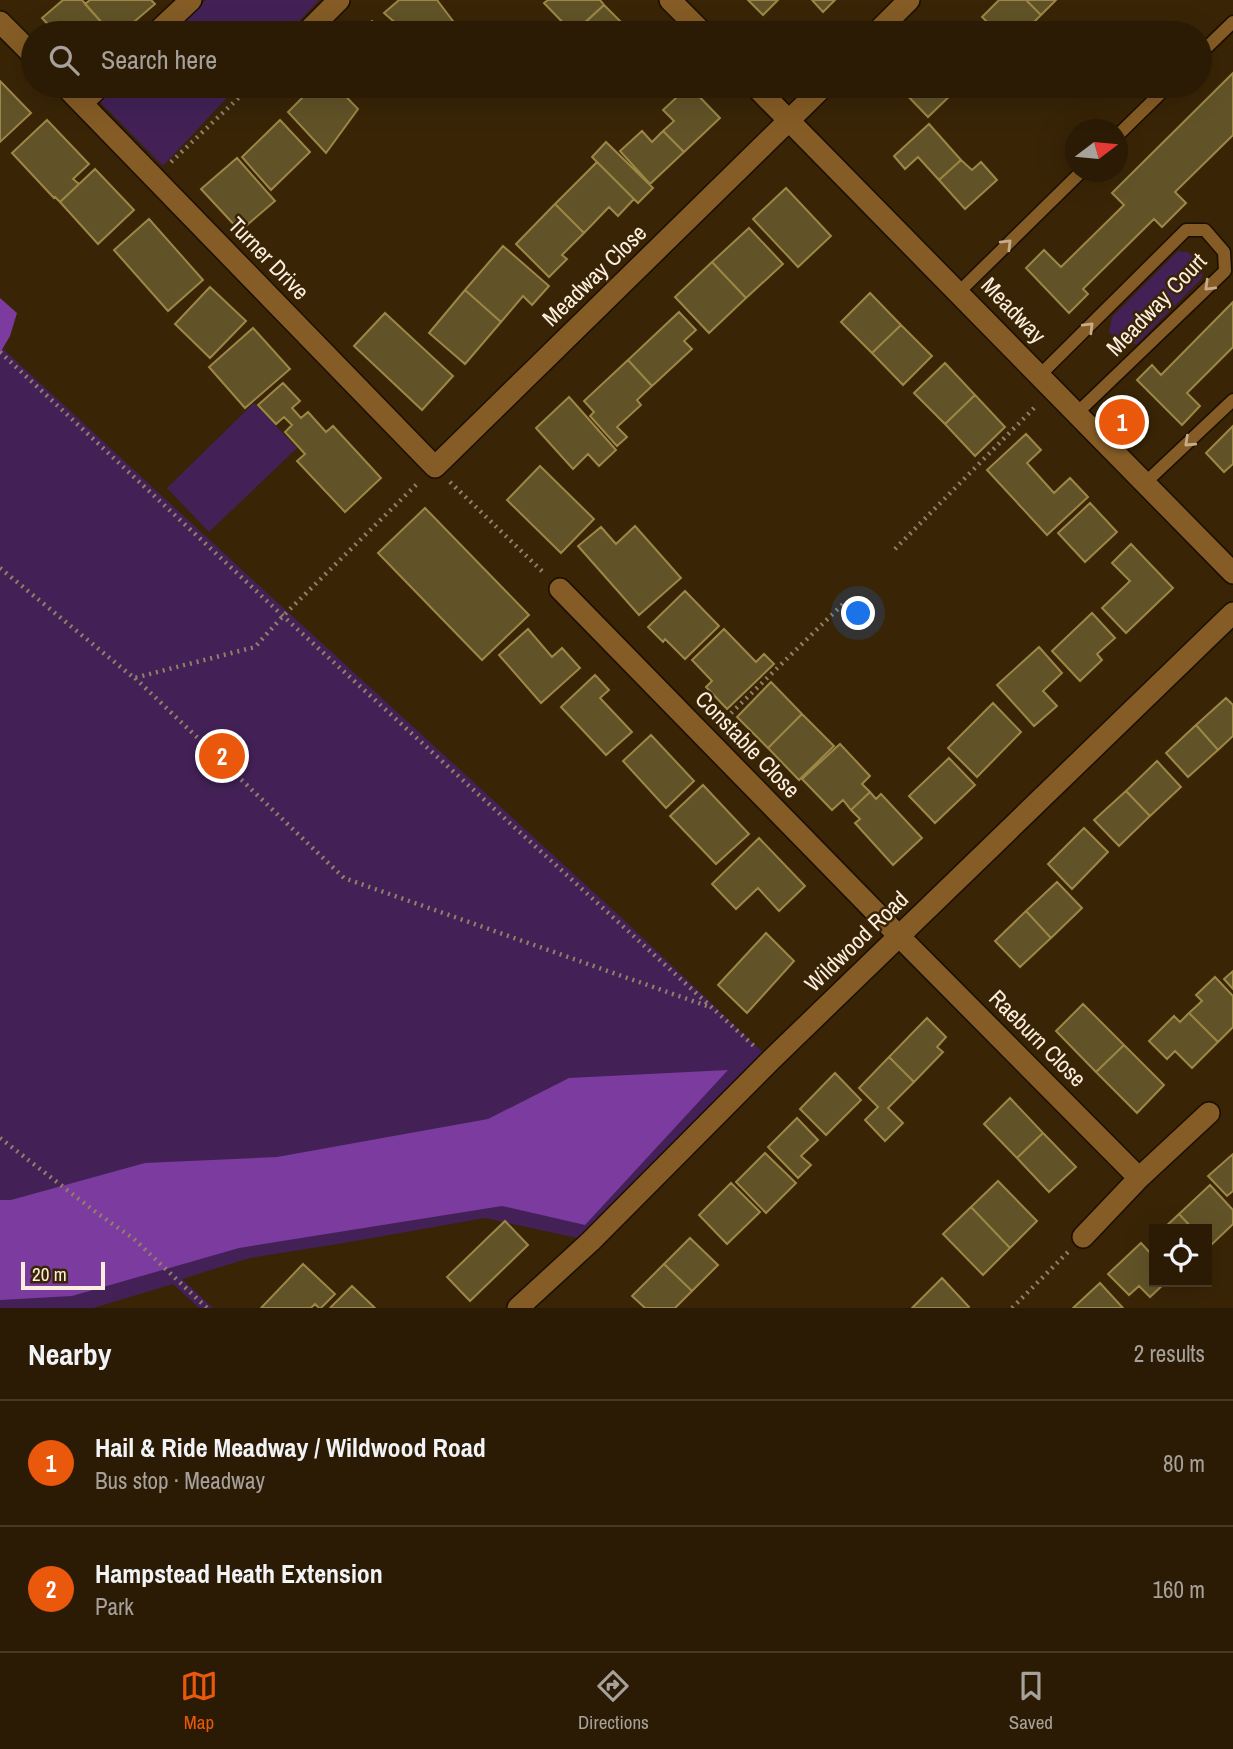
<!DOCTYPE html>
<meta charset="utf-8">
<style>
:root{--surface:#2b1b04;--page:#33240e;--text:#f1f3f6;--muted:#a6a19a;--line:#473926;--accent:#ea580c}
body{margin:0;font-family:"Archivo Narrow",sans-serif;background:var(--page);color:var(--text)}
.controls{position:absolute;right:21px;bottom:21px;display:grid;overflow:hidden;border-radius:0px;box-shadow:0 7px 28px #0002}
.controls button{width:63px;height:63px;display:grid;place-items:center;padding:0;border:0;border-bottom:2px solid var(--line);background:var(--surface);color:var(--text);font:35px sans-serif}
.compass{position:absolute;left:1065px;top:119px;width:63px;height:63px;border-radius:50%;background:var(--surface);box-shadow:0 7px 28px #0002;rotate:74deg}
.scale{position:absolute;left:21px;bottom:18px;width:84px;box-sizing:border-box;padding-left:7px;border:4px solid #fceede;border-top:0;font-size:19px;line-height:24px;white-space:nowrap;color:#fceede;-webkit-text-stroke:5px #392406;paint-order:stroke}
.you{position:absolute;left:859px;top:614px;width:24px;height:24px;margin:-18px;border:5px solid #fff;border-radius:50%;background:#1a73e8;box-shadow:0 0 0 10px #1a73e833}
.badge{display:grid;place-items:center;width:46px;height:46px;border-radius:50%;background:var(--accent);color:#fff;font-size:23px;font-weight:700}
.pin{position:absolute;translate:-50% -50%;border:4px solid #fff;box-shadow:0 2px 7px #0006}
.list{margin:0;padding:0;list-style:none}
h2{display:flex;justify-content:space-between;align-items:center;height:91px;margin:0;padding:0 28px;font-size:30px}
h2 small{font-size:23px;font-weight:400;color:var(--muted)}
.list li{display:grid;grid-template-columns:46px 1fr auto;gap:21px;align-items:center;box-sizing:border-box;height:126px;padding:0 28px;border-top:2px solid var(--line)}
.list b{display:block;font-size:26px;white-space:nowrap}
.list p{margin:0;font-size:23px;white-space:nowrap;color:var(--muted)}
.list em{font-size:23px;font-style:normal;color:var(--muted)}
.icon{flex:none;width:38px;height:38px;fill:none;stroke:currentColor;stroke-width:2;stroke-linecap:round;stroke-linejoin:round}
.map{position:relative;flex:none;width:1233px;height:1308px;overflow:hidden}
.search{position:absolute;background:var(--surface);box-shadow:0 7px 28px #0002;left:21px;right:21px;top:21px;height:77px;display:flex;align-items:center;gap:18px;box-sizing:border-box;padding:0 24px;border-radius:38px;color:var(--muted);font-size:26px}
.sheet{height:343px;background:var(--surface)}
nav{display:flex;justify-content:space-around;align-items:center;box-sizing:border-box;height:98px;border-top:2px solid var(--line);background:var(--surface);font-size:19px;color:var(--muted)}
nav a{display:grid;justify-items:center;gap:4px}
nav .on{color:var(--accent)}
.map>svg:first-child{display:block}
.green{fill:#432157}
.forest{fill:#7b3b9f}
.building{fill:#615327;stroke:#9c8746;stroke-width:2}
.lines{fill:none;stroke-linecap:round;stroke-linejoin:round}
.service-casing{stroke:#1b0f01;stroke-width:15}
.minor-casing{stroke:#1b0f01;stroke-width:24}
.tertiary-casing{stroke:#1b0f01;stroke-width:24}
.path{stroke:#918068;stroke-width:4.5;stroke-dasharray:2 5;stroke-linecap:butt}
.service{stroke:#855c25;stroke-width:12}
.minor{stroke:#855c25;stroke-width:21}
.tertiary{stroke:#855c25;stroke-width:21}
.oneway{stroke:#c6ac8b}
.labels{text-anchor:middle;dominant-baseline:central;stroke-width:5;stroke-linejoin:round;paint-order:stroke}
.street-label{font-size:23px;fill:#fceede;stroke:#392406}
</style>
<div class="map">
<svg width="1233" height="1308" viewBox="0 0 1233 1308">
<rect width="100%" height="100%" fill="#392406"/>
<path class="green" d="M206 0H319L288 33H171Z
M115 86H238L163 166 99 101Z
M1178 251 1188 252 1203 267 1202 278 1137 344H1120L1109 332 1112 317Z
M0 346 266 592 623 919 771 1060 591 1241 485 1218 344 1243 250 1258 182 1279 213 1308H199L173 1284 93 1308H0Z
M254 403 297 448 209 532 167 488Z"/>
<path class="forest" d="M0 298 17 313 10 336 0 353Z
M728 1070 585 1225 502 1206 239 1248 72 1296 0 1300V1200H11L145 1163 277 1157 488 1119 569 1078Z"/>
<path class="building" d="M63 0H82L111 33H56L42 18Z
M90 0H151L155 4 121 33H111L85 4Z
M399 0H437L459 29 454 33H407L384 13Z
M548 0H600L604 5 573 33 544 3Z
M748 0H778L763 15Z
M812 0H835L823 12Z
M999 0H1026L1041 15 1023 33H999L982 17Z
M1026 0H1056L1041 15Z
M604 5 632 33H574Z
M372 21 385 33H359Z
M1233 73V135L1175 192 1186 203 1162 227 1154 219 1083 289 1088 294 1069 313 1026 268 1044 250 1061 267 1124 205 1112 193Z
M0 81 31 113 0 142Z
M314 86H336L358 109 326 153 288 112Z
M366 86H392L376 97Z
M689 86 720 118 684 152 663 131 674 121 663 110Z
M905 86H958L959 87 928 117 901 89Z
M47 120 89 164 73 179 79 184 60 202 55 197 54 198 12 153Z
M280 120 310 152 271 190 242 157Z
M929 124 961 160 939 180 918 157 905 169 894 156Z
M642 131 652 142 663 131 684 152 650 184 620 151Z
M606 142 653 188 638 203 592 157Z
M237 158 275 201 240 231 201 189Z
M961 160 972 170 981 162 997 180 965 209 939 180Z
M597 162 634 199 618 216 609 207 584 233 555 204Z
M95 169 134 210 98 244 60 202Z
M786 188 831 236 798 267 753 219Z
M555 204 584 233 562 255 567 259 549 277 516 244Z
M149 219 203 280 168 311 114 250Z
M749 228 783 264 746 298 712 262Z
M503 246 549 286 532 305 523 296 501 322 465 290Z
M712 262 746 298 709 333 675 297Z
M210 287 246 321 210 358 175 324Z
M465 290 501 322 465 364 429 333Z
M870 293 901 325 872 353 841 322Z
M1233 302V347L1187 393 1200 406 1182 425 1137 380 1152 365 1161 375Z
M679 312 696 330 684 341 692 349 652 386 628 360Z
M385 313 453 376 422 410 354 346Z
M901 325 932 356 903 385 872 353Z
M253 328 290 369 245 408 209 367Z
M628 360 652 386 637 400 641 405 617 427 627 437 617 446 590 416 594 412 584 401Z
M945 363 975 395 945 424 914 393Z
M283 383 300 401 292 408 301 418 308 412 326 432 333 426 381 478 345 512 297 461 305 454 285 432 292 425 284 417 276 424 258 405Z
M975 395 1005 427 975 456 945 424Z
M569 397 616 450 599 466 588 454 573 469 536 428Z
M1233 426V464L1224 472 1206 453Z
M1026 434 1041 450 1027 463 1054 493 1070 478 1088 497 1047 535 987 470Z
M540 466 594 519 561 553 507 500Z
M1090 503 1117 532 1085 562 1058 533Z
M425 508 529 615 482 660 378 553Z
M635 526 681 578 639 615 578 546 601 527 616 544Z
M1131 544 1173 588 1126 633 1102 608 1130 581 1112 563Z
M685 591 719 626 685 659 665 639 663 642 648 627Z
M1092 613 1115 638 1097 654 1102 660 1080 681 1052 651Z
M528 629 552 657 562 648 580 668 541 703 499 655Z
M724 629 756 662 764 654 774 664 727 709 706 687 712 681 692 660Z
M1039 647 1062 673 1043 691 1057 706 1034 726 997 685Z
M595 675 609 690 600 698 632 732 606 755 561 707Z
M771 682 802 714 768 748 737 717Z
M1226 698 1233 705V736L1218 750 1196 725Z
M993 703 1021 732 977 777 948 748Z
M802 714 834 746 799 780 768 748Z
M1196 725 1218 750 1188 777 1166 753Z
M651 735 694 781 666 808 623 761Z
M840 744 870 776 862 784 870 792 851 810 843 800 832 810 802 779Z
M949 758 975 785 935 823 909 796Z
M1157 761 1181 787 1150 816 1126 791Z
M703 785 749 834 716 864 670 816Z
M1126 791 1150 816 1119 846 1094 820Z
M870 792 876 799 881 794 922 838 893 865 855 823 860 819 851 810Z
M1084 828 1108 852 1072 889 1048 864Z
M759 838 805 886 779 911 758 888 736 909 712 884Z
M1057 882 1082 908 1051 938 1026 911Z
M1026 911 1051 938 1020 967 995 941Z
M766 933 794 961 747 1013 718 985Z
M1233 971V989L1224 979Z
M1215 977 1233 996V1027L1218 1042 1189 1013 1202 1001 1196 995Z
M1083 1004 1124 1045 1096 1072 1056 1031Z
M1189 1013 1218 1042 1192 1068 1175 1051 1167 1059 1149 1041 1174 1016 1180 1022Z
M927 1018 946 1037 937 1047 943 1052 914 1082 889 1057Z
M1124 1045 1164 1085 1137 1113 1096 1072Z
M889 1057 914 1082 888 1108 903 1123 885 1141 865 1120 878 1107 859 1088Z
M835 1073 861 1100 826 1135 800 1109Z
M1010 1098 1043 1133 1017 1158 984 1124Z
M797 1118 818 1140 801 1156 811 1165 798 1178 768 1147Z
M1043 1133 1076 1167 1049 1192 1017 1158Z
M765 1153 796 1183 766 1213 736 1182Z
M1233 1154V1191L1227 1196 1208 1176Z
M998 1181 1037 1221 1010 1248 971 1207Z
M731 1183 760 1212 727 1244 699 1215Z
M1210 1185 1233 1210V1224L1209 1247 1207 1244V1229H1193L1179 1214Z
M971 1207 1010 1248 983 1275 943 1234Z
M1179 1214 1193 1229H1163Z
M505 1221 528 1245 470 1301 447 1277Z
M690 1238 718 1265 692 1291 664 1264Z
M1141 1243 1154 1257V1282H1166L1150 1297 1139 1286 1129 1295 1108 1274Z
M303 1264 335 1294 321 1308H319L315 1304 311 1308H261Z
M664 1264 692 1291 675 1308H645L632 1296Z
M942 1278 969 1307 968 1308H912Z
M1100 1283 1123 1308H1073Z
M352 1286 375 1308H330Z"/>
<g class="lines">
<g class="service-casing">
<path id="service" d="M1200 54 1233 22
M1118 135 1168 86
M959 292 1081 172
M1040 375 1186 230H1205L1224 252 1225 271 1077 413
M1145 483 1233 400"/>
</g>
<g class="minor-casing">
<path id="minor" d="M0 22 33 55
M156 33 191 0
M306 33 339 0
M876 33 909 0
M65 86 435 467 824 86
M82 103 100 86
M560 589 899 936 1139 1178
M1083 1237 1139 1178 1209 1113"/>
</g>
<g class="tertiary-casing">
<path id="tertiary" d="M670 0 703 33
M755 86 1233 573
M518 1308 591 1241 771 1060 1233 613"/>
</g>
<path class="path" d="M171 162 251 86
M0 352 283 616 754 1046
M450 482 544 573
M895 549 1035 407
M0 568 134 678 255 647 283 616 419 482
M135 678 344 878 707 1006
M721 723 845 602
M0 1138 97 1213 134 1239 207 1308
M1012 1308 1068 1252"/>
<use href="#service" class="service"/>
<use href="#minor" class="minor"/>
<use href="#tertiary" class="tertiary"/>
</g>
<defs><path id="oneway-chevron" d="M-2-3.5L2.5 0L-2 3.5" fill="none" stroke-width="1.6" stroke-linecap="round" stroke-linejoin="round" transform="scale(1.75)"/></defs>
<g class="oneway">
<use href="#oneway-chevron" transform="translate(1007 244) rotate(-45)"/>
<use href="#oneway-chevron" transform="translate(1209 286) rotate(136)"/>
<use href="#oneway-chevron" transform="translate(1089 327) rotate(-45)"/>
<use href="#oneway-chevron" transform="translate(1189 442) rotate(137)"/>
</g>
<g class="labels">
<g class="street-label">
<text transform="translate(269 258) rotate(46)">Turner Drive</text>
<text transform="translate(594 275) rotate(-44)">Meadway Close</text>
<text transform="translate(1156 304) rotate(-46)">Meadway Court</text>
<text transform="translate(1014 310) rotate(46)">Meadway</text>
<text transform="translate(748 744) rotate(46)">Constable Close</text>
<text transform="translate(856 941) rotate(-44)">Wildwood Road</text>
<text transform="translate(1038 1038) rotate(45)">Raeburn Close</text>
</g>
</g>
</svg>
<div class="controls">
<button><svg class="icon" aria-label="locate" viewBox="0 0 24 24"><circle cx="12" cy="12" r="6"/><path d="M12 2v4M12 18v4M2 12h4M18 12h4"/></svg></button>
</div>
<svg class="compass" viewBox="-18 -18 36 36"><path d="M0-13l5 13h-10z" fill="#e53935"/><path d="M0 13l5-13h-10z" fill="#a6a19a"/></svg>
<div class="scale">20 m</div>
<div class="you"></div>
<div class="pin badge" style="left:1122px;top:422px">1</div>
<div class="pin badge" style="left:222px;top:756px">2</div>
<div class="search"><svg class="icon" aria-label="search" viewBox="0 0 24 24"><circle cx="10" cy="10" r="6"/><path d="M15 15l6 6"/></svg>Search here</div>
</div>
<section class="sheet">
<h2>Nearby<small>2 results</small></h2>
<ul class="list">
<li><span class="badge">1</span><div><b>Hail &amp; Ride Meadway / Wildwood Road</b><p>Bus stop · Meadway</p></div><em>80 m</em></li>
<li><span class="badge">2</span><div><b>Hampstead Heath Extension</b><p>Park</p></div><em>160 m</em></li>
</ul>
</section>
<nav>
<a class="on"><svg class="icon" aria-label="map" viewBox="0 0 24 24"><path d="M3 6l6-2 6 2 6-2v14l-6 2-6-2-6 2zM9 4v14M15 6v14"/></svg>Map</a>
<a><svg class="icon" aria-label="directions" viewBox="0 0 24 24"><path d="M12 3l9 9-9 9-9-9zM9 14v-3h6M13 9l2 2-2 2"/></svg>Directions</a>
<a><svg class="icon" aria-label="saved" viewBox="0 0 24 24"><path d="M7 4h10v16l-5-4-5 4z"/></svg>Saved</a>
</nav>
